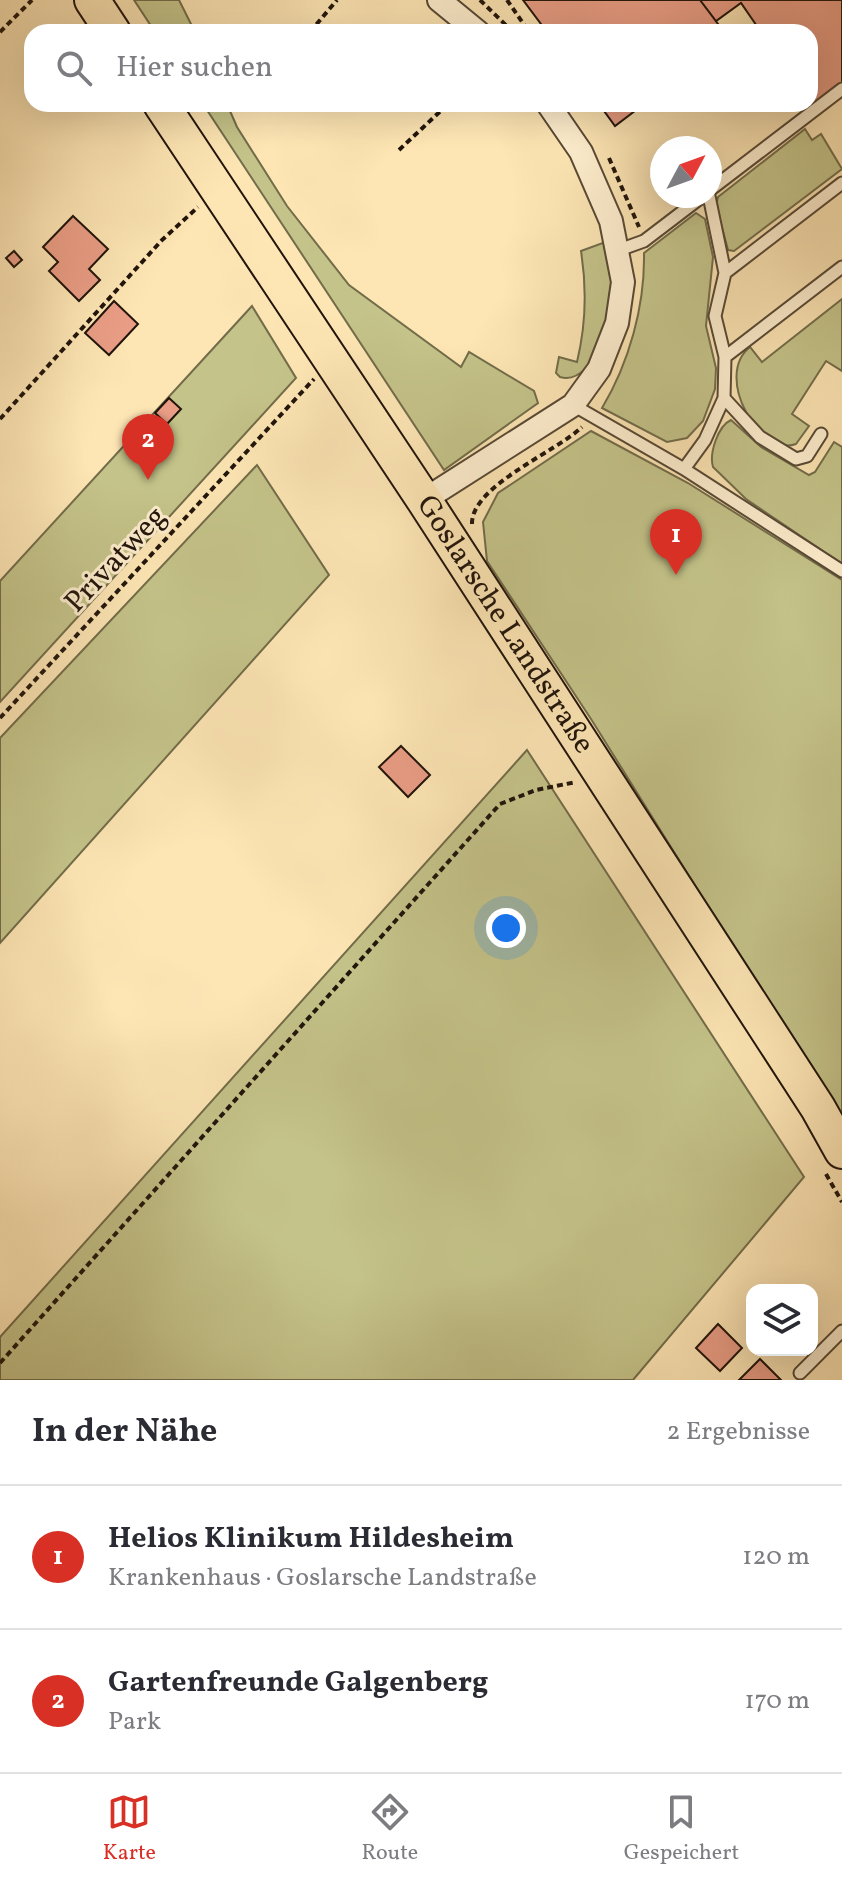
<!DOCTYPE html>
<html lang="de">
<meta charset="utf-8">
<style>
:root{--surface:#fff;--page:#f2f2f3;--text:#2b2b33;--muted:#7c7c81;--line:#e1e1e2;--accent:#d93025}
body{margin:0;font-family:Vollkorn,serif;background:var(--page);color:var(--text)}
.controls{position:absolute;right:24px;bottom:24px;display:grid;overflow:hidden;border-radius:16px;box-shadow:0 8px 32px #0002}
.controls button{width:72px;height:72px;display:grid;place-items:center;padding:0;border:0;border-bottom:2px solid var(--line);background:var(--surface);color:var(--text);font:40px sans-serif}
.compass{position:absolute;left:650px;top:136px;width:72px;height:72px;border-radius:50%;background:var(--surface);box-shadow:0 8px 32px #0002;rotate:49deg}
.you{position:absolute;left:506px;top:928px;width:28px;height:28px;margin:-20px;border:6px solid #fff;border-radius:50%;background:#1a73e8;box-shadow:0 0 0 12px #1a73e833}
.badge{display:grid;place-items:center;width:52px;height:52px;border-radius:50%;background:var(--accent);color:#fff;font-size:26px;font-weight:700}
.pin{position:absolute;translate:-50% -66px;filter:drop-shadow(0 2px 4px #0008)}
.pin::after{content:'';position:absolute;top:42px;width:28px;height:24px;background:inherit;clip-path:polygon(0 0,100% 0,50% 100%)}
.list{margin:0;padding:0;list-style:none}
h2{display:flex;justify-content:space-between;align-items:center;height:104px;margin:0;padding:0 32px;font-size:34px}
h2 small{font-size:26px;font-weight:400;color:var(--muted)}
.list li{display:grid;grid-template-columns:52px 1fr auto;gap:24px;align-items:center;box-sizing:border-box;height:144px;padding:0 32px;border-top:2px solid var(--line)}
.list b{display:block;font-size:30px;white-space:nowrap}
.list p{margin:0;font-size:26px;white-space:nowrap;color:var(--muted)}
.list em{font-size:26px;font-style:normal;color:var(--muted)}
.icon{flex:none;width:44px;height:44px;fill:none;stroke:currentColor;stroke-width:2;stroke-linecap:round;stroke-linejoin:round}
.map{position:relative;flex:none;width:842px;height:1380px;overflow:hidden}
.search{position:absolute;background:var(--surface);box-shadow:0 8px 32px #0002;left:24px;right:24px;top:24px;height:88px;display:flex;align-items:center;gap:20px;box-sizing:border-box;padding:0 28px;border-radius:24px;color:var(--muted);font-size:30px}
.sheet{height:392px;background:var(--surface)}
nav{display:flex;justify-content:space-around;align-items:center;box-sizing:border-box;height:112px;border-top:2px solid var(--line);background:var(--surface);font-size:22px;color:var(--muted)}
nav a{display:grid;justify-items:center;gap:4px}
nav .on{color:var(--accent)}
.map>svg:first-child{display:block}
.green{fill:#c4c389;stroke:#726c4a;stroke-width:2}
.building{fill:#e99d85;stroke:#20140b;stroke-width:2}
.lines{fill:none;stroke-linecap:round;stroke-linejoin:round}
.service-casing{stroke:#574835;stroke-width:15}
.minor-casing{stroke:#574835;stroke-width:26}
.primary-casing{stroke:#20140b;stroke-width:38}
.path{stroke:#20140b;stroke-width:4;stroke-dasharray:6 4;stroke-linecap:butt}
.service{stroke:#feeece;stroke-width:11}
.minor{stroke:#feeece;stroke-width:22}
.primary{stroke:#fde5b4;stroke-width:34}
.labels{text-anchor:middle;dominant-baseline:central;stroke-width:6;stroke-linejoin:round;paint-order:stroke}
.street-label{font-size:30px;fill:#20140b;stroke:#feeece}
</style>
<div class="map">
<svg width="842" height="1380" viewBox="0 0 842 1380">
<rect width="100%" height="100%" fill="#fde5b4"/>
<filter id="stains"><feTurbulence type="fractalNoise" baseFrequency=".0025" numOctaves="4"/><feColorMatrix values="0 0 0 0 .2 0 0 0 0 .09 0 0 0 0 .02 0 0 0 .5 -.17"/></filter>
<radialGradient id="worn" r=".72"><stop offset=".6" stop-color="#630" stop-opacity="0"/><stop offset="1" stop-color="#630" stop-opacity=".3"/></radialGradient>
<path class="green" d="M134 0H179L195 32H155Z
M203 104H227L237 127 287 206 349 285 461 367 469 352 534 391 538 403 444 470Z
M805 129 812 140 821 134 842 169 734 251 728 250 716 205 718 197Z
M696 213 705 219 713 257 706 326 716 368 715 389 703 421 687 438 667 442 602 408C629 363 645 306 644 253Z
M608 241C610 253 614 267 614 279 614 305 597 387 560 377L556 373 559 357 577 362C586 325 587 289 581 251Z
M842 299V371L826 361 792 414 809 426 796 444C760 457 713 376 750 347L762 362Z
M252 306 296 378 0 702V581Z
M731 420 761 447 809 475 815 472 834 442 842 447V564L746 499 713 467C709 453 718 426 731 420Z
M591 431 688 483 842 580V1121L591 719 487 561 483 522 498 493Z
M257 465 329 575 0 943V738Z
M527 750 804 1177 633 1380H0V1337Z"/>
<path class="building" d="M523 0H700L724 32H547Z
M700 0H842V88L816 107 810 100V32H761L741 3 716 21Z
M599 104H644L615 126Z
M73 216 108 249 89 269 100 280 79 301 49 271 58 262 43 247Z
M14 251 22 260 14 267 6 258Z
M114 301 138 324 109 355 85 333Z
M169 398 181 409 167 424 155 413Z
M401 746 430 775 408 797 379 767Z
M718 1324 742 1348 720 1371 696 1348Z
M760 1359 781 1380H739Z"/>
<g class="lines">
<g class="service-casing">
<path id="service" d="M710 190 842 89
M619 250 644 241 703 196
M725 273 842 183
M725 357 842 267
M724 398 760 437 796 459 807 456 821 434
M573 405 684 469 705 440 724 398 725 357 715 316 725 273 709 196
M684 469 842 571
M800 1373 842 1331"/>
</g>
<g class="minor-casing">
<path id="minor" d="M439 0 478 32
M424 500 573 405 599 369 617 323 623 282 611 221 581 152 548 104"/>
</g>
<g class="primary-casing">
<g id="primary">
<path d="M92 0 113 32"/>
<path id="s1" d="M161 104 424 500 818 1108 842 1151"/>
</g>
</g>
<path class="path" d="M480 0 513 32
M507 0 529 32
M0 32 32 0
M310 32 337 0
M399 150 448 104
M609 158 639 227
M0 419 162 240 198 207
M472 524C471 486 556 452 582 427
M0 718 314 379
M826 1174 842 1202
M0 1363 500 804 536 790 576 782"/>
<use href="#service" class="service"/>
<use href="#minor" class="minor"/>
<use href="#primary" class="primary"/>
</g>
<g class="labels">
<g class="street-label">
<text transform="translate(116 560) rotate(-47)">Privatweg</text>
<text stroke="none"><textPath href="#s1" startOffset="624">Goslarsche Landstraße</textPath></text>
</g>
</g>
<rect width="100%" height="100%" filter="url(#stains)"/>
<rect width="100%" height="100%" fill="url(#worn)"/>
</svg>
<div class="controls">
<button><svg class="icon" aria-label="layers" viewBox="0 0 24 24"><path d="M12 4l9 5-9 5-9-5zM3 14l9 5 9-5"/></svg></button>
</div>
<svg class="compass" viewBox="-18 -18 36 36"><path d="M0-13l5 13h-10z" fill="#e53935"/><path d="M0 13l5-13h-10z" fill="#7c7c81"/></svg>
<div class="you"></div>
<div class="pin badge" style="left:676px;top:575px">1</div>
<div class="pin badge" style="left:148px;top:480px">2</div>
<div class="search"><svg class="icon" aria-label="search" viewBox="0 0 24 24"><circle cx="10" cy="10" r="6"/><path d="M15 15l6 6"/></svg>Hier suchen</div>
</div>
<section class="sheet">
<h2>In der Nähe<small>2 Ergebnisse</small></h2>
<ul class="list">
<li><span class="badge">1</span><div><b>Helios Klinikum Hildesheim</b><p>Krankenhaus · Goslarsche Landstraße</p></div><em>120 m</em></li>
<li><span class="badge">2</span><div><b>Gartenfreunde Galgenberg</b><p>Park</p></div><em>170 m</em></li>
</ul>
</section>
<nav>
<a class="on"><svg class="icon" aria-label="map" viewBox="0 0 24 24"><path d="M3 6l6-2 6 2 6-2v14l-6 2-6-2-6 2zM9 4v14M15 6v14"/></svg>Karte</a>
<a><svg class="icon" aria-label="directions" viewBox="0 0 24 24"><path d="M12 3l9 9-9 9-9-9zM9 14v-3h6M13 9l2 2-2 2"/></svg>Route</a>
<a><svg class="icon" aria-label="saved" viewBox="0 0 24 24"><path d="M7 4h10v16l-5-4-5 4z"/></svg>Gespeichert</a>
</nav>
